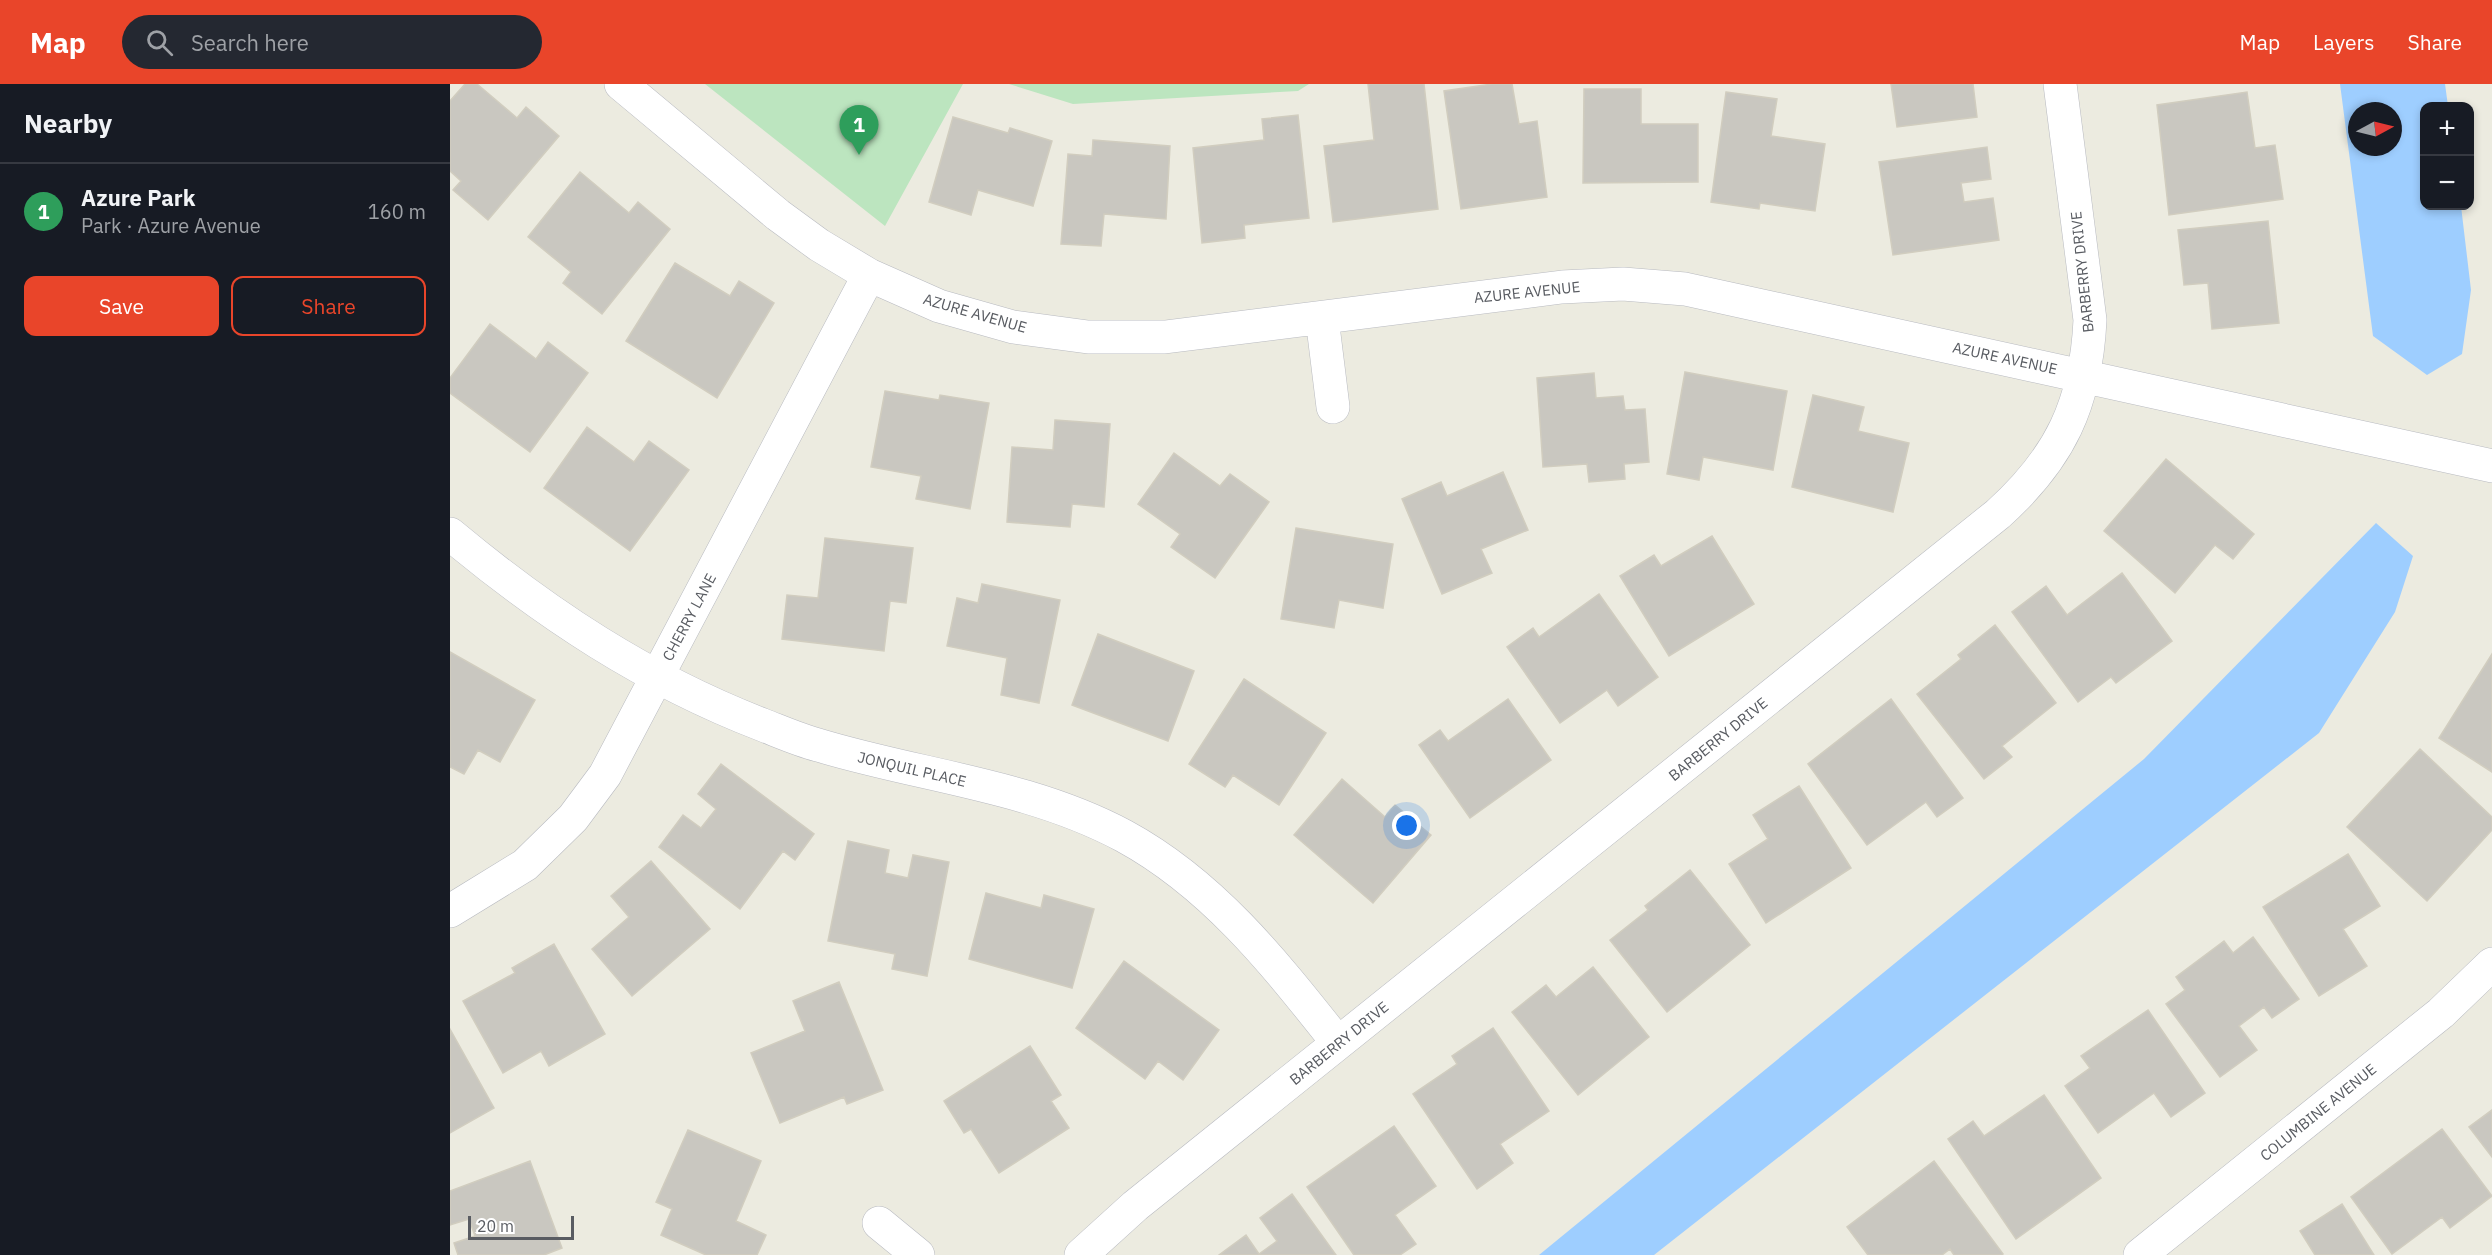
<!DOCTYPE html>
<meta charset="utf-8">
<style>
:root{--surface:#171b24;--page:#242831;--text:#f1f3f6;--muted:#9ea1a6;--line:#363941;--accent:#e9452a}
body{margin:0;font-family:"IBM Plex Sans",sans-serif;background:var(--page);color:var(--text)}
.controls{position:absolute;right:18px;top:18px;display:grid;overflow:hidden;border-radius:12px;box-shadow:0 3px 9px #0003}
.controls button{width:54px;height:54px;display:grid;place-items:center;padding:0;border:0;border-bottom:2px solid var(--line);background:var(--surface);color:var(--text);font:30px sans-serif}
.compass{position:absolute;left:1898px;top:18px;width:54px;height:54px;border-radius:50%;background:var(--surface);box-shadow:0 3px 9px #0003;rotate:83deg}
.scale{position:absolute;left:18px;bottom:15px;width:106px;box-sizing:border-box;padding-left:6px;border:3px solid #595c62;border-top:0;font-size:16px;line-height:21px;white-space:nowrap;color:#595c62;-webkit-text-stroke:4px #fff;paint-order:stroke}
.you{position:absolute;left:957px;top:742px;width:21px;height:21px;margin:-15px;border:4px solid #fff;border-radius:50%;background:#1a73e8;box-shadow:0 0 0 9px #1a73e833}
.badge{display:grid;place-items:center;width:39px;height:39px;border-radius:50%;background:var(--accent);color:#fff;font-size:20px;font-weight:700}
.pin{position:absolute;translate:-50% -50px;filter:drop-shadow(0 2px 3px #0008)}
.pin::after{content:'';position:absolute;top:32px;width:21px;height:18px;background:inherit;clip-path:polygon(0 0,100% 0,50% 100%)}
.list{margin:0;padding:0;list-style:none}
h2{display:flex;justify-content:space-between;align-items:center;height:78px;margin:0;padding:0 24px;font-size:26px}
h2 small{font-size:20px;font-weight:400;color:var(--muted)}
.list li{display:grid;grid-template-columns:39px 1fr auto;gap:18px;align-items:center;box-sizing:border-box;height:96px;padding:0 24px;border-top:2px solid var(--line)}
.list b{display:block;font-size:22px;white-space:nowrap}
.list p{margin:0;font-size:20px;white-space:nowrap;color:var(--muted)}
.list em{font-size:20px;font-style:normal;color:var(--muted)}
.actions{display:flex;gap:12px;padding:18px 24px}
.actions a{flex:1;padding:14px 0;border:2px solid var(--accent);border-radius:12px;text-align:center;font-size:21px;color:var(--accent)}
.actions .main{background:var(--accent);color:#fff}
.icon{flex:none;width:33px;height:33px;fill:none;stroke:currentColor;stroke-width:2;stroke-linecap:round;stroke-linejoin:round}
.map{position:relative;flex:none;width:2042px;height:1171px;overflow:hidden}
header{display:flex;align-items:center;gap:36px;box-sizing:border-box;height:84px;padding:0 30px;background:var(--accent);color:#fff}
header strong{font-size:28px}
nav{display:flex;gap:33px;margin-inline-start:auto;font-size:21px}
.search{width:420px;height:54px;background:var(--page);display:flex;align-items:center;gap:15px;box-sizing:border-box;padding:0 21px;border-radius:33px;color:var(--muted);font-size:22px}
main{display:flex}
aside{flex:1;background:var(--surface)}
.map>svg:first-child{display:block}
.green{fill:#bce5bf}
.water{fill:#9eceff;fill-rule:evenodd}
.building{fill:#c9c7c0;stroke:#d1cdbf;stroke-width:1.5}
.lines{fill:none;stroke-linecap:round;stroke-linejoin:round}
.minor-casing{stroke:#b8bac0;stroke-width:34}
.minor{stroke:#fff;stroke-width:33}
.labels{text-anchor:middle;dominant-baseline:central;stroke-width:4.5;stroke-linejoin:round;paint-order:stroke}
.street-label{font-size:15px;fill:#595c62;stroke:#fff}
</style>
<header>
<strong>Map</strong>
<div class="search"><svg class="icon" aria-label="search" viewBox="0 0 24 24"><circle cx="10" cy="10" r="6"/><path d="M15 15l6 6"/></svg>Search here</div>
<nav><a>Map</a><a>Layers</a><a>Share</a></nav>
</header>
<main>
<aside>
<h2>Nearby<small></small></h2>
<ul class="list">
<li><span class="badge" style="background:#2e9e5b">1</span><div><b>Azure Park</b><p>Park · Azure Avenue</p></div><em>160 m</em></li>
</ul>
<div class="actions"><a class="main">Save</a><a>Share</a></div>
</aside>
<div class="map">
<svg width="2042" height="1171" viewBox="0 0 2042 1171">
<rect width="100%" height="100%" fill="#ecebe0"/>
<path class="green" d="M255 0H513L435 142Z
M559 0H859L848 7 623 20Z"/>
<path class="water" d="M1890 0H1995L1998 22H1974V122H2011L2021 206 2012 270 1977 291 1923 252ZM1907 27H1943V63H1907Z
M1926 439 1963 472 1945 528 1869 649 1204 1171H1089L1694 675Z"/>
<path class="building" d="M15 0H27L67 34 76 23 109 52 38 136 3 106 11 97 0 87V17Z
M918 0H974L988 125 883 138 874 62 924 56Z
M1042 0H1062L1069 40 1087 37 1097 113 1011 125 994 7Z
M1441 0H1523L1527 33 1447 43Z
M1134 5H1191V40H1248V98L1133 99Z
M1276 8 1327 15 1321 52 1375 60 1365 127 1310 119 1309 125 1261 118Z
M1797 8 1805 64 1825 61 1833 115 1719 131 1707 21Z
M848 31 859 134 794 141 795 154 752 159 743 64 814 56 812 35Z
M503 33 558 49 560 44 602 57 583 122 528 106 521 131 479 118Z
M643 56 720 62 716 135 654 130 651 162 611 160 618 70 642 72Z
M1537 63 1541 95 1511 99 1514 118 1543 114 1549 156 1443 171 1429 78Z
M130 88 179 129 188 118 220 145 152 230 113 199 121 188 78 153Z
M1818 137 1829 239 1762 245 1758 199 1734 201 1728 146Z
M225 179 280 212 289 197 324 219 267 314 176 257Z
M40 240 86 275 98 258 138 289 80 368 0 309V294Z
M1235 288 1337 307 1323 386 1253 373 1249 396 1217 390Z
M1144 289 1146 314 1173 312 1175 326 1195 325 1199 378 1174 380 1175 395 1139 398 1137 380 1093 383 1087 294Z
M435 307 489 316 490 311 539 319 520 425 466 415 471 392 421 383Z
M1363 311 1414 323 1408 347 1459 359 1443 428 1342 403Z
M605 336 660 340 654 423 622 420 620 443 557 438 562 363 603 366Z
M137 343 184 378 199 357 239 386 180 467 94 404Z
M724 369 770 402 780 390 819 418 765 494 721 463 730 450 688 420Z
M1716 375 1804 450 1783 475 1765 461 1725 509 1654 447Z
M1053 388 1078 446 1031 465 1042 489 992 510 952 415 991 398 997 412Z
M846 444 943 460 933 524 889 516 884 544 831 535Z
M1262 452 1304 520 1219 572 1170 492 1204 471 1211 482Z
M375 454 463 464 456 519 440 517 434 567 332 555 337 511 368 514Z
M1672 489 1722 557 1666 599 1661 593 1628 618 1562 528 1596 502 1617 531Z
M532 500 610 516 589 619 551 611 557 574 497 562 507 514 528 519Z
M1149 510 1208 593 1168 622 1157 606 1110 639 1057 563 1083 544 1089 553Z
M1545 541 1606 619 1552 662 1562 673 1534 695 1467 610 1511 575 1508 571Z
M648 550 744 587 718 657 622 621Z
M0 568 85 616 50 678 28 666 14 690 0 683Z
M2042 570V688L1989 654Z
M794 595 876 649 829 721 783 691 775 703 739 680Z
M1058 615 1101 676 1020 734 969 661 990 646 998 657Z
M1441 615 1513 714 1487 733 1476 718 1417 761 1358 680Z
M1970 665 2042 733V746L1977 817 1897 743Z
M271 680 364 750 345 776 333 767 290 825 209 763 233 731 251 744 266 725 248 710Z
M892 695 935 733 945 721 981 751 923 819 844 751Z
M1349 702 1401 784 1316 839 1279 780 1318 755 1303 731Z
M398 757 439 766 435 789 458 794 463 771 499 778 477 892 442 885 445 870 378 857Z
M1898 770 1930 822 1893 845 1917 882 1869 912 1813 823Z
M201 777 260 845 182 912 142 865 179 833 161 812Z
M1240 786 1300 861 1217 928 1160 856 1198 826 1195 822Z
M536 809 591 824 594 811 644 825 622 904 519 875Z
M1803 853 1849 915 1822 934 1814 923 1789 942 1807 966 1770 993 1716 920 1735 906 1726 893 1774 857 1783 869Z
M104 860 155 950 99 982 91 967 53 989 13 917 65 889 62 884Z
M674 877 769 946 733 996 708 977 695 995 626 944Z
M1143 883 1199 953 1128 1011 1062 928 1096 901 1106 913Z
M389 898 433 1006 397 1020 394 1013 330 1039 301 969 355 947 343 917Z
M1698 926 1755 1009 1721 1033 1704 1009 1648 1049 1615 1002 1640 984 1631 972Z
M1043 944 1099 1027 1050 1060 1063 1079 1027 1105 963 1010 1007 980 1002 972Z
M0 945 44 1024 0 1049Z
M580 962 611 1011 601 1017 619 1044 549 1089 521 1045 514 1049 494 1017Z
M1594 1011 1651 1094 1566 1155 1498 1055 1523 1037 1534 1052Z
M2042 1026V1073L2019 1043Z
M944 1042 986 1102 945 1131 966 1160 950 1171H904L857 1103Z
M1992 1045 2042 1112 2000 1144 1992 1133 1942 1170 1901 1113Z
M238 1046 311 1077 286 1137 316 1151 307 1171H256L211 1151 222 1125 206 1118Z
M80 1077 112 1164 94 1171H8L4 1159 25 1152 19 1135 0 1141V1107Z
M1484 1077 1553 1170 1552 1171H1504L1500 1165 1492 1171H1418L1397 1143Z
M842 1110 886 1171H769L796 1151 809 1170 827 1157 810 1134Z
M1892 1120 1924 1171H1865L1850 1147Z"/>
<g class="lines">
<g class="minor-casing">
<path id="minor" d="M171 0 328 131 369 161 419 191 489 222 563 243 638 253H715L1112 203 1173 200 1235 205 2042 382
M872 234 883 323
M0 450C96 530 196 596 313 641 331 648 349 656 368 661 470 692 579 701 674 752 764 801 826 881 888 959
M0 827 75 781 123 734 155 691 419 191
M429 1139 468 1171
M631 1171 685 1122 1548 430C1610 374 1636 320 1640 236L1610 0
M1690 1171 1991 929 2042 880"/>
</g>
<use href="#minor" class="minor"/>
</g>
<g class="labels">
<g class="street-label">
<text transform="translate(1632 188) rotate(-96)">BARBERRY DRIVE</text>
<text transform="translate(1077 208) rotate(-6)">AZURE AVENUE</text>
<text transform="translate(525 229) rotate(16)">AZURE AVENUE</text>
<text transform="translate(1555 274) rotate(12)">AZURE AVENUE</text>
<text transform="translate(239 533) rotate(-62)">CHERRY LANE</text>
<text transform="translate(1268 655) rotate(-39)">BARBERRY DRIVE</text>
<text transform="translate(462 685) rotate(13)">JONQUIL PLACE</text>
<text transform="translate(889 959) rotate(-39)">BARBERRY DRIVE</text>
<text transform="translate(1868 1028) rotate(-39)">COLUMBINE AVENUE</text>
</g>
</g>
</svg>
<div class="controls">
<button>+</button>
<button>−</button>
</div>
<svg class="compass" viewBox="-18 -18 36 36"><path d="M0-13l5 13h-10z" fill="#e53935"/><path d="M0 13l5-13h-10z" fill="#9ea1a6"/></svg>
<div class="scale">20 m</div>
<div class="you"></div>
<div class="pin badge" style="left:409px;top:71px;background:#2e9e5b">1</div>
</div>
</main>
